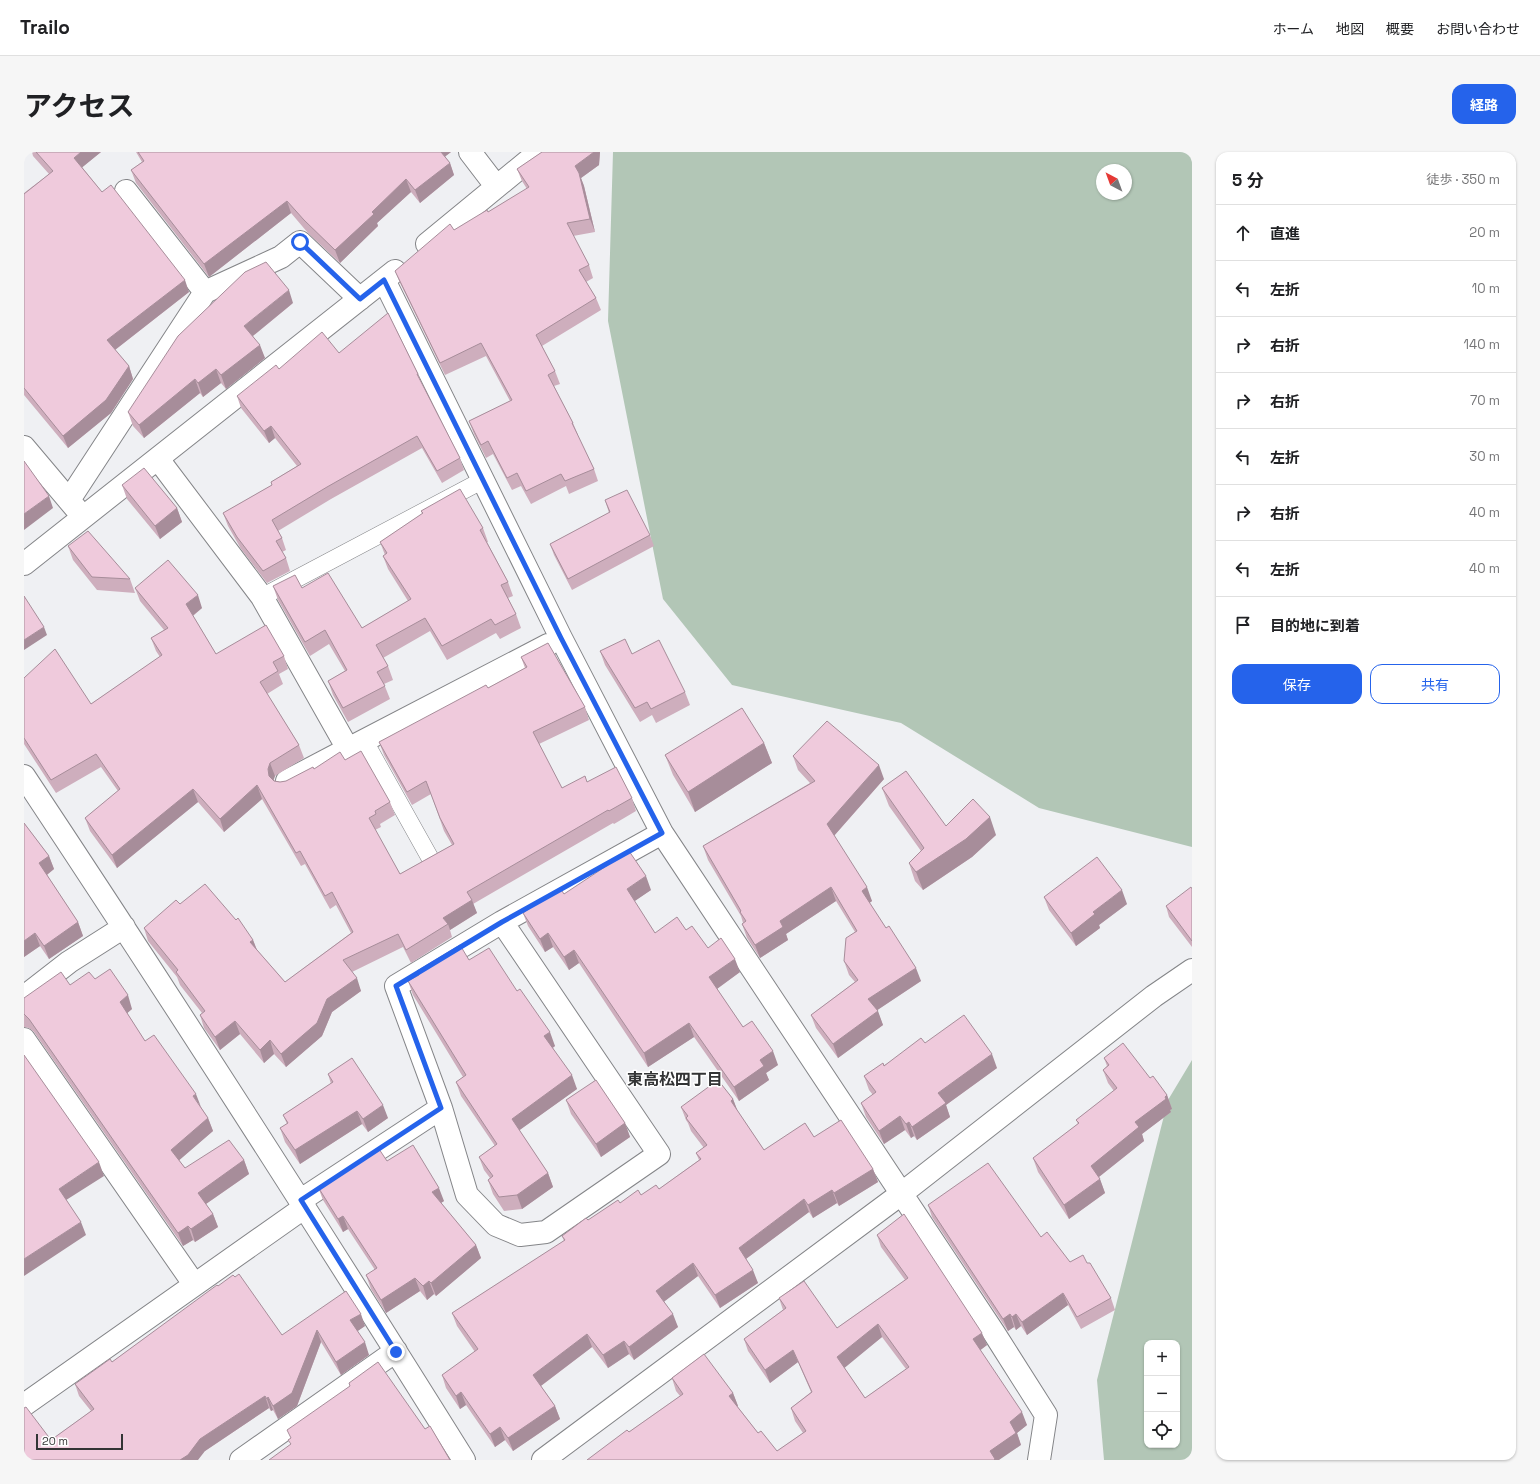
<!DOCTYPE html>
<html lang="ja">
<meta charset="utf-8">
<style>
:root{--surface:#fff;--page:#f6f6f6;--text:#202124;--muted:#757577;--line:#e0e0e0;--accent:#2563eb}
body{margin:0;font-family:"Space Grotesk","Noto Sans JP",sans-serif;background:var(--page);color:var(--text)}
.controls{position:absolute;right:12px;bottom:12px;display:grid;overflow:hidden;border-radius:8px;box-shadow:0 1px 3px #0004}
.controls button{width:36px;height:36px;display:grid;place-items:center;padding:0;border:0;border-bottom:1px solid var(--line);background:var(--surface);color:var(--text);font:20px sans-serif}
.compass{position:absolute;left:1072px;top:12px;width:36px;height:36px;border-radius:50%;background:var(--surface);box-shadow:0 1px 3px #0004;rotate:319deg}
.scale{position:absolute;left:12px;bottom:10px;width:87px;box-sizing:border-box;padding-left:4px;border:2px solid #333435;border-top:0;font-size:11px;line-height:14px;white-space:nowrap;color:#333435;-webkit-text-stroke:3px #fff;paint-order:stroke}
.stop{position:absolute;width:12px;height:12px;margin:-9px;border:3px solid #2563eb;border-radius:50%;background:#fff}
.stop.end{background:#2563eb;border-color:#fff;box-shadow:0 1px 4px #0008}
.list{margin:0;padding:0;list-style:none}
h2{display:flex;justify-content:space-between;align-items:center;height:52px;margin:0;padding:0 16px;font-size:17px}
h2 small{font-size:13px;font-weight:400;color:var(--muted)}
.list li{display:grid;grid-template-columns:26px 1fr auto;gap:12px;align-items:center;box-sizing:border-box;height:56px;padding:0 16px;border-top:1px solid var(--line)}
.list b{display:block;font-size:15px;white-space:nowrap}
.list em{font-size:13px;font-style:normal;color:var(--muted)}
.actions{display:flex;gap:8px;padding:12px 16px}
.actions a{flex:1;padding:9px 0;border:1px solid var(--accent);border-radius:12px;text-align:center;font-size:14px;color:var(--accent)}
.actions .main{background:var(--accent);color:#fff}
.icon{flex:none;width:22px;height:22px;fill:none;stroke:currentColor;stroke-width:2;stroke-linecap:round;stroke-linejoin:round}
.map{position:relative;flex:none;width:1168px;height:1308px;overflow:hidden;border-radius:12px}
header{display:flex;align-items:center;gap:24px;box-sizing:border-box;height:56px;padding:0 20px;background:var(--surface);border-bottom:1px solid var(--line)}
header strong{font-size:19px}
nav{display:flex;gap:22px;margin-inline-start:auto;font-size:14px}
.intro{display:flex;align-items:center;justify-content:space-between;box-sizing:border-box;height:96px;padding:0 24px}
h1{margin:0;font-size:28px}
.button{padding:10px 18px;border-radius:12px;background:var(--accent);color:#fff;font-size:14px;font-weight:700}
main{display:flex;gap:24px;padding:0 24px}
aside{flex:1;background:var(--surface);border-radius:12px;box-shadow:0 1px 3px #0004}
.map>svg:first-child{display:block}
.green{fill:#b2c6b6;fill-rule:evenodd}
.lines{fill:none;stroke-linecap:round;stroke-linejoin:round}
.lane-casing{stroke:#848588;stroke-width:18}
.street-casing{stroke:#848588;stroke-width:24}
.lane{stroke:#fff;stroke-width:17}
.street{stroke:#fff;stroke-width:22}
.wall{fill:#ceaebd;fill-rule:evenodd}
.shaded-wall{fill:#a78d9a}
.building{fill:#efcadc;stroke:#a78d9a;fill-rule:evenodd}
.route{stroke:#2563eb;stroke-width:5}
.labels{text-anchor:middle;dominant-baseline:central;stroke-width:3;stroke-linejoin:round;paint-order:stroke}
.neighbourhood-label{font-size:16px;font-weight:bold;fill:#333435;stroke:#fff}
</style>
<header>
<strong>Trailo</strong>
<nav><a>ホーム</a><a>地図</a><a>概要</a><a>お問い合わせ</a></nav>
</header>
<div class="intro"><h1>アクセス</h1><a class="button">経路</a></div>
<main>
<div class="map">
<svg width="1168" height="1308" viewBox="0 0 1168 1308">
<rect width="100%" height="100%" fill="#eff0f3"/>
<path class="green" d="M589 0H1168V695L1015 656 877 571 708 533 639 447 584 169ZM1078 18H1102V42H1078Z
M1168 908V1308H1080L1073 1228 1144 948ZM1123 1191H1153V1293H1123Z"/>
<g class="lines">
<g class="lane-casing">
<path id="lane" d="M238 445 459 328
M340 588 406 706"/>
</g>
<g class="street-casing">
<path id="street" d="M446 0 472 34
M403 92 515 0
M360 128 537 486 638 681 970 1181 1022 1263 1015 1308
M181 140 257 105 276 90 336 147
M0 295 54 359
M134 307 238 445 324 597 524 493
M45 348 181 140 102 39
M0 412 371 119
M0 624C150 850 296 1078 440 1308
M263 629 324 597
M478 770 635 1002 522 1080 496 1083 472 1073 443 1043 417 956 372 834 478 770 638 681
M0 845 45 810 100 775
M0 887 170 1132
M277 1048 417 956
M0 1253 281 1055
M217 1308 372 1199
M519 1308 877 1042 1130 844 1168 818"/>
</g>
<use href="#lane" class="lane"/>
<use href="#street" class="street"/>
</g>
<path class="wall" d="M8 0H77L58 15 78 40 165 140 91 198 105 214 109 227 87 261 44 296 0 243V41L25 22 9 4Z
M112 0H427L421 4 426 11 430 23 396 51 387 40 353 71 354 74 316 111 284 81 267 61 185 125 112 31 107 18 118 10Z
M518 0H576L575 13 557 26 560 34 571 80 549 84 565 113 569 126 562 130 572 146 577 158 518 194 531 219 536 232 530 234 549 271 554 283H553L570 317 574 329 545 342 542 334 507 352 497 334 488 338 469 302 462 306 450 282 445 269 486 249 462 204 421 223 376 131 371 119 430 78 464 60 503 37 498 29 493 17Z
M269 151 229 184 241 206 202 237 197 231 179 245 176 241 120 286 109 274 104 260Z
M315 201 394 222 398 233 436 306 440 318 418 331 398 296 307 347 254 379 258 386 262 398 258 400 262 406 266 419 243 431 217 397 204 374 199 361 248 333 247 330 273 314 251 286 245 291 217 256 213 244 255 217Z
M98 333 153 356 158 370 136 387 103 347Z
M581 348 626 383 630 394 548 438 530 403 526 392 585 361Z
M397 359 459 376 464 390H463L484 430 489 444 484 446 492 462 497 476 476 487 472 481 423 508 406 479 359 506 364 514 369 528 360 532 366 547 324 570 309 543 304 529 321 519 305 492 286 504 254 448 249 434 278 436 338 476 384 449 364 417 359 404 361 403 356 390 398 362Z
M44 394 106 427 111 441 73 438 49 408Z
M111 436 178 456 169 464 192 502 260 504 264 517 255 522 259 532 243 542 275 593 280 606 251 624 249 628 256 630 262 629 290 617 321 608 366 650 371 663 356 672 357 675 351 678 376 722 428 693 420 679 407 642 388 653 360 603 355 590 464 536 501 516 497 505 561 555 565 568 515 592 538 636 563 630 608 646 612 659 590 672 589 671 449 752 453 761 426 778 428 785 387 811 379 795 328 820 337 839 308 860 298 884 262 915 250 902 240 911 216 882 196 898 180 876 176 863 178 861 156 833 153 825 124 789 120 776 156 752 212 768 229 788 233 798 261 830 327 781 312 753 306 757 281 712 277 714 238 647 200 680 174 650 93 716 66 679 61 666 94 639 77 615 32 641 0 592V526L67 552 136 505 132 499 127 486 140 478 116 449Z
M576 499 608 502 661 540 666 553 632 571 628 563 616 570 581 513Z
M740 591 748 611 671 660 649 623 641 603Z
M769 604 860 627 810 684 848 749 845 751 897 829 853 858 859 873 814 906 792 876 787 863 831 830 825 823 820 809 831 780 812 749 762 782 764 788 736 806 723 786 718 772 719 771 717 764 684 708 679 694 786 631 774 618Z
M858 636 922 674 972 683 948 705 899 738 891 729 885 711 897 699 865 654Z
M0 671 25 704 30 717 23 723 54 770 59 784 25 807 16 794 0 805Z
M1168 737V795L1145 765 1142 754Z
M627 738 610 749 631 781 662 778 684 796 716 820 693 837 719 875 754 913 742 921 745 928 715 949 670 885 624 915 555 811 545 818 529 795 521 800 504 774 499 761 540 742Z
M1020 745 1103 752 1075 773 1076 776 1052 794 1025 758Z
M445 808 493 839 531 894 529 896 553 937 495 978 524 1021 529 1035 498 1057 480 1059 469 1042 464 1028 466 1026 460 1018 455 1005 471 994 437 944 432 930 439 925 389 843 384 829 394 823 393 819Z
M71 827 108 857 103 861 121 889 177 955 184 966 189 979 155 1008 161 1016 220 1008 225 1022 182 1052 189 1062 194 1075 171 1090 169 1088 159 1094 10 880 5 876 0 875V846L46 833Z
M901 891 973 916 922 953 926 965 893 988 890 984 887 986 881 978 860 992 842 965 837 951 849 943 845 938 840 924Z
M1080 906 1126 926 1143 943 1148 957 1146 958 1147 960 1118 982 1120 989 1075 1025 1081 1041 1045 1067 1014 1020 1009 1006 1054 972 1052 968 1090 939 1084 931 1079 918 1083 914Z
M304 922 364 966 344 980 338 972 276 1012 261 990 256 976 263 972 259 963 307 932Z
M709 947 713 958 740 998 790 985 849 1017 854 1030 815 1054 813 1051 789 1066 785 1060 722 1107 734 1131 696 1156 674 1124 640 1149 654 1175 610 1208 605 1202 584 1216 568 1195 517 1234 531 1254 536 1267 489 1299 481 1288 471 1295 442 1253 436 1257 422 1236 418 1223 451 1200 433 1174 428 1161 540 1089 538 1084 596 1051 635 1037 675 1008 672 1001 680 996 667 979 664 971 662 968 657 955Z
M542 948 601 971 606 985 577 1005 547 962Z
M363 1009 420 1049 417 1051 452 1093 457 1106 412 1144 410 1142 403 1148 396 1139 362 1161 347 1137 342 1123 351 1118 324 1077 319 1080 299 1048 294 1035Z
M904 1053 1017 1085 1046 1110 1063 1111 1087 1146 1091 1158 1057 1177 1044 1153 1003 1183 997 1174 992 1178 990 1175 984 1179 908 1065Z
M853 1083 963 1193 956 1198 1003 1273 993 1281 997 1293 563 1308 605 1280 656 1244 652 1239 648 1226 709 1241 714 1254H713L734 1281 753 1299 779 1281 771 1269 767 1256 787 1240 774 1210 746 1231 724 1199 720 1187 759 1158 755 1146 813 1176 881 1128 857 1095ZM858 1185 882 1217 841 1246 820 1215Z
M194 1134 258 1183 341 1174 333 1179 345 1203 317 1223 297 1190 273 1254 254 1267 249 1258 247 1259 245 1256 181 1299 27 1288 67 1259 55 1244 51 1232 88 1210Z"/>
<path class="shaded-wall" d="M57 0H77L55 18 50 6Z
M415 0H427L418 7Z
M570 0H576L575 13 557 26 560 34 571 80 566 67 551 14Z
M426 11 430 23 396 51 391 38Z
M382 27 387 40 353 71 354 74 316 111 311 98 348 60Z
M263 49 267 61 185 125 180 112Z
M161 128 165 140 87 201 83 188Z
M265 138 269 151 225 187 220 174Z
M236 193 241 206 202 237 197 223Z
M105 214 109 227 87 261 44 296 39 284Z
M192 217 197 231 179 245 174 231Z
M171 227 176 241 120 286 115 273Z
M247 274 251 286 245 291 240 279Z
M25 344 29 356 0 378V362Z
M153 356 158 370 136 387 131 374Z
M174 443 178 456 167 465 162 452Z
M20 475 23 483 0 498V488Z
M740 591 748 611 671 660 664 640Z
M246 611 251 624 249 630 245 624 244 617Z
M855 613 860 627 808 686 803 672Z
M233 633 238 647 200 680 196 667Z
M169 637 174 650 93 716 88 703Z
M966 665 972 683 948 705 899 738 892 720Z
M25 704 30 717 20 725 15 711Z
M622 724 627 738 608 751 603 737Z
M807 735 812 749 762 782 764 788 736 806 731 793 756 769Z
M843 735 848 749 843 753 838 739Z
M1098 738 1103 752 1075 773 1076 776 1052 794 1047 781 1069 760Z
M448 748 453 761 426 778 424 772 419 766Z
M54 770 59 784 25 807 20 794Z
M11 781 16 794 0 805V789Z
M524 781 529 795 521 800 516 787Z
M229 788 234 801 226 790Z
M550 798 555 811 545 818 540 805Z
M711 807 716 820 690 839 685 825Z
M892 816 897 829 849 861 844 847Z
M333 826 337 839 308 860 298 884 262 915 257 902 303 847Z
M104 843 108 857 101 863 96 850Z
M854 859 859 873 814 906 809 892Z
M211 869 216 882 196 898 191 885Z
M665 871 670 885 624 915 620 901Z
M526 880 531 894 525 898 520 884Z
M246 888 250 902 240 911 236 898Z
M749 899 754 913 742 921 745 928 715 949 710 935 736 908Z
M968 902 973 916 922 953 926 965 893 988 888 975 914 941Z
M548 923 553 937 493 980 488 967Z
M172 942 177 955 169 944Z
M1143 943 1148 957 1146 958 1147 960 1118 982 1120 989 1071 1028 1067 1014 1111 970Z
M709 947 714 960 707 949Z
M359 953 364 966 344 980 339 967Z
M333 959 338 972 276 1012 271 998Z
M876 964 881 978 860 992 855 979Z
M184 966 189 979 152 1011 147 998Z
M885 970 890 984 887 986 882 972Z
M601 971 606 985 577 1005 572 992Z
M220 1008 225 1022 179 1054 174 1041Z
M75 1010 80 1024 39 1050 35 1037Z
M849 1017 854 1030 815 1054 810 1041Z
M524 1021 529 1035 498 1057 493 1043Z
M1076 1027 1081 1041 1045 1067 1040 1053Z
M415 1036 420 1049 412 1054 408 1040Z
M808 1038 813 1051 789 1066 784 1053Z
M780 1047 785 1060 719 1109 715 1096Z
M189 1062 194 1075 171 1090 167 1077Z
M319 1064 324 1077 319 1080 314 1067Z
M57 1070 62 1083 0 1124V1107Z
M164 1074 169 1088 159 1094 154 1081Z
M452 1093 457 1106 412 1144 407 1131Z
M669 1111 674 1124 637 1152 632 1139Z
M729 1118 734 1131 696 1156 691 1143Z
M391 1126 396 1139 362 1161 357 1148Z
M405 1129 410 1142 403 1148 399 1134Z
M1039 1141 1044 1153 1003 1183 998 1170Z
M337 1162 341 1174 331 1181 326 1168Z
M649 1162 654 1175 610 1208 605 1195Z
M986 1162 990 1175 984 1179 979 1167Z
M992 1162 997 1174 992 1178 988 1165Z
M854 1172 858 1185 818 1218 813 1205Z
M293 1178 297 1190 273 1254 254 1267 249 1254Z
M958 1181 963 1193 954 1200 949 1187Z
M563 1182 568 1195 514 1236 509 1223Z
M600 1189 605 1202 584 1216 579 1203Z
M341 1190 345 1203 317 1223 312 1210Z
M769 1198 774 1210 746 1231 741 1218Z
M437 1240 442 1253 436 1257 432 1244Z
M709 1241 714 1254 710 1257 705 1244Z
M241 1244 245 1256 181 1299 174 1308H156L176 1287Z
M244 1245 249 1258 247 1259 243 1247Z
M531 1254 536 1267 489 1299 484 1286Z
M998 1260 1003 1273 993 1281 997 1293 975 1308H969L966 1299 986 1270Z
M476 1275 481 1288 471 1295 466 1282Z"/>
<path class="building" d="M12 0H57L50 6 78 40 87 33 161 128 83 188 105 214 82 248 39 284 0 236V42L29 19Z
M114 0H417L426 11 391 38 382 27 348 60 350 62 311 98 280 68 263 49 180 112 107 18 120 9Z
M518 0H570L551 14 555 21 566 67 543 71 565 113 555 118 572 146 512 183 531 219 524 223 549 271H548L570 317 541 329 537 322 502 339 493 321 483 326 464 289 457 293 445 269 488 248 457 191 416 211 371 119 426 72 430 78 463 58 464 60 505 35 493 17Z
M242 110 265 138 220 174 236 193 197 223 192 217 174 231 171 227 115 273 104 260 154 184 221 120Z
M364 161 394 222H393L436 306 413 319 393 284 303 335 248 368 258 386 252 389 262 406 239 419 213 385 199 361 248 333 247 330 277 312 247 274 240 279 213 244 252 213 255 217 298 180 315 201Z
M0 309 25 344 0 362Z
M120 316 153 356 131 374 98 333Z
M436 337 459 376 456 378 484 430 477 433 492 462 471 473 467 467 418 494 401 466 352 493 364 514 353 520 361 534 319 556 304 529 323 518 301 478 281 490 249 434 271 423 278 436 304 421 338 476 387 447 359 404 363 401 356 390 399 361 397 359Z
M603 338 626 383 544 427 526 392 586 360 581 348Z
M64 379 106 427 68 425 44 394Z
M144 408 174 443 162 452 192 502 242 473 260 504 249 510 254 519 236 530 275 593 246 611 244 617 245 624 250 629 256 630 262 629 289 615 290 617 316 600 321 608 337 599 366 650 351 659 352 662 345 666 376 722 430 692 416 666 402 629 383 640 355 590 462 533 464 536 503 515 497 505 524 491 561 555 509 580 538 636 561 624 563 630 592 615 608 646 585 659 584 658 443 740 448 748 419 766 424 772 382 798 374 782 319 808 333 826 303 847 293 871 257 902 246 888 236 898 211 869 191 885 176 863 181 859 152 820 154 818 120 776 152 748 156 752 181 732 212 768 214 766 229 788 226 790 261 830 329 780 308 740 301 744 276 699 272 701 233 633 196 667 169 637 88 703 61 666 96 637 72 602 27 628 0 586V526L31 497 67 552 138 503 127 486 144 476 111 436Z
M0 444 20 475 0 488Z
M601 487 608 502 635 488 661 540 627 557 623 550 611 556 576 499Z
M718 556 740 591 664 640 641 603Z
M803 569 855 613 803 672 843 735 838 739 862 776 865 774 892 816 844 847 854 859 809 892 787 863 834 828 820 809 822 786 833 779 807 735 756 769 759 775 731 793 718 772 722 769 716 760 717 759 679 694 791 629 769 604Z
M882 619 922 674 949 647 966 665 942 687 892 720 885 711 900 696 858 636Z
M0 671 25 704 15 711 54 770 20 794 11 781 0 789Z
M605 699 622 724 603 737 631 781 653 765 662 778 668 774 684 796 697 786 711 807 685 825 719 875 728 869 749 899 736 908 740 914 710 935 665 871 620 901 550 798 540 805 524 781 516 787 499 761 536 736 540 742Z
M1073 705 1098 738 1069 760 1071 762 1047 781 1020 745Z
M1167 735 1168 737V789L1142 754Z
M436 793 445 808 465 796 493 839 496 837 526 880 520 884 548 923 488 967 524 1021 493 1043 475 1045 464 1028 469 1024 455 1005 473 992 432 930 442 923 384 829 395 823 393 819Z
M86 817 104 843 96 850 121 889 130 883 172 942 169 944 184 966 147 998 161 1016 205 988 220 1008 174 1041 189 1062 167 1077 164 1074 154 1081 5 867 0 862V846L37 820 46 833 65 820 71 827Z
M940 863 968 902 914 941 922 951 888 975 885 970 882 972 876 964 855 979 837 951 852 940 840 924 859 911 860 914 897 886 901 891Z
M1099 891 1126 926 1129 924 1143 943 1141 945 1142 947 1111 970 1115 975 1067 1014 1076 1027 1040 1053 1009 1006 1055 971 1052 968 1093 936 1079 918 1085 913 1080 906Z
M0 903 75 1010 35 1037 57 1070 0 1107Z
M328 906 359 953 339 967 333 959 271 998 256 976 264 971 259 963 309 930 304 922Z
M572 928 601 971 572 992 542 948Z
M694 928 709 947 707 949 740 998 781 971 790 985 817 968 849 1017 810 1041 808 1038 784 1053 780 1047 715 1096 729 1118 691 1143 669 1111 632 1139 649 1162 605 1195 600 1189 579 1203 563 1182 509 1223 531 1254 484 1286 476 1275 466 1282 437 1240 432 1244 418 1223 454 1197 428 1161 541 1088 538 1084 562 1066 564 1068 594 1048 596 1051 614 1038 617 1043 632 1033 635 1037 677 1007 672 1001 683 993 662 966 664 964 657 955Z
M389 993 415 1036 408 1040 452 1093 407 1131 405 1129 399 1134 391 1126 357 1148 342 1123 353 1116 319 1064 314 1067 294 1035 355 997 363 1009Z
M964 1011 1017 1085 1023 1080 1046 1110 1059 1103 1063 1111H1066L1087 1146 1053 1165 1039 1141 998 1170 992 1162 988 1165 986 1162 979 1167 904 1053Z
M880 1062 958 1181 949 1187 998 1260 986 1270 992 1281 966 1299 971 1307 970 1308H563L603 1278 605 1280 659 1242 648 1226 680 1202 709 1241 705 1244 734 1281 737 1279 753 1299 782 1279 767 1256 788 1240 769 1198 741 1218 720 1187 762 1156 755 1146 780 1129 813 1176 884 1126 853 1083ZM854 1172 885 1215 841 1246 813 1205Z
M215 1122 258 1183 322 1139 337 1162 326 1168 341 1190 312 1210 293 1178 268 1241 249 1254 244 1245 243 1247 241 1244 176 1287 164 1303 156 1308H0V1256L2 1255 27 1288 70 1257 51 1232 86 1207 88 1210 193 1133 194 1134 209 1123 211 1125Z
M354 1210 401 1277 406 1274 426 1308H245L267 1292 264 1288 267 1286 263 1278 326 1234 325 1231Z"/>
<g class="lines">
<path class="route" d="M276 90 336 147 360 128 537 486 638 681 478 770 372 834 417 956 277 1048 372 1200"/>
</g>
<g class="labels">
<g class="neighbourhood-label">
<text x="651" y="927">東高松四丁目</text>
</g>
</g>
</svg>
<div class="controls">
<button>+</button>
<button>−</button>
<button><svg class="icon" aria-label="locate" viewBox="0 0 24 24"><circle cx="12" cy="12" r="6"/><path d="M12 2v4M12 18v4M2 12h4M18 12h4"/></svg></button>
</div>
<svg class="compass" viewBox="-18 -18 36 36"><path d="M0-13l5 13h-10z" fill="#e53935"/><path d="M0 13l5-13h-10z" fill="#757577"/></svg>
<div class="scale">20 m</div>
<div class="stop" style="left:276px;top:90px"></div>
<div class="stop end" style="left:372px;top:1200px"></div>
</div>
<aside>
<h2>5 分<small>徒歩 · 350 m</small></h2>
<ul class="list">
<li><svg class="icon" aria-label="ahead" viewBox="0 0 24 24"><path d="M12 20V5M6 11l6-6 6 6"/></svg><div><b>直進</b></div><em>20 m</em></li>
<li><svg class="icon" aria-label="left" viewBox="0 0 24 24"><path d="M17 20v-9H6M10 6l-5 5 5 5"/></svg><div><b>左折</b></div><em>10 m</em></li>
<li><svg class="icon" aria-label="right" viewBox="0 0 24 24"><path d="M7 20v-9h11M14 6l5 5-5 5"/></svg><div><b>右折</b></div><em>140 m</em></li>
<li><svg class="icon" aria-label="right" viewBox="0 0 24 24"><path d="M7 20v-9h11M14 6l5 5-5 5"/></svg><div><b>右折</b></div><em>70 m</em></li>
<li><svg class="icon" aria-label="left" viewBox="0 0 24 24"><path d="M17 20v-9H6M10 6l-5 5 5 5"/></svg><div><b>左折</b></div><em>30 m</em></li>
<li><svg class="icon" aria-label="right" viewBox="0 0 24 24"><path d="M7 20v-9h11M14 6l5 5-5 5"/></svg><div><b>右折</b></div><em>40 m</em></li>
<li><svg class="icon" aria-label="left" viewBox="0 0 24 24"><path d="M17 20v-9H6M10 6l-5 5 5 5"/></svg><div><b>左折</b></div><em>40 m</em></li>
<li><svg class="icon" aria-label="arrive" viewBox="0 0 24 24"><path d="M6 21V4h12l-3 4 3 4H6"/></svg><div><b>目的地に到着</b></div></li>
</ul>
<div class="actions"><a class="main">保存</a><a>共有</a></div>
</aside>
</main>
